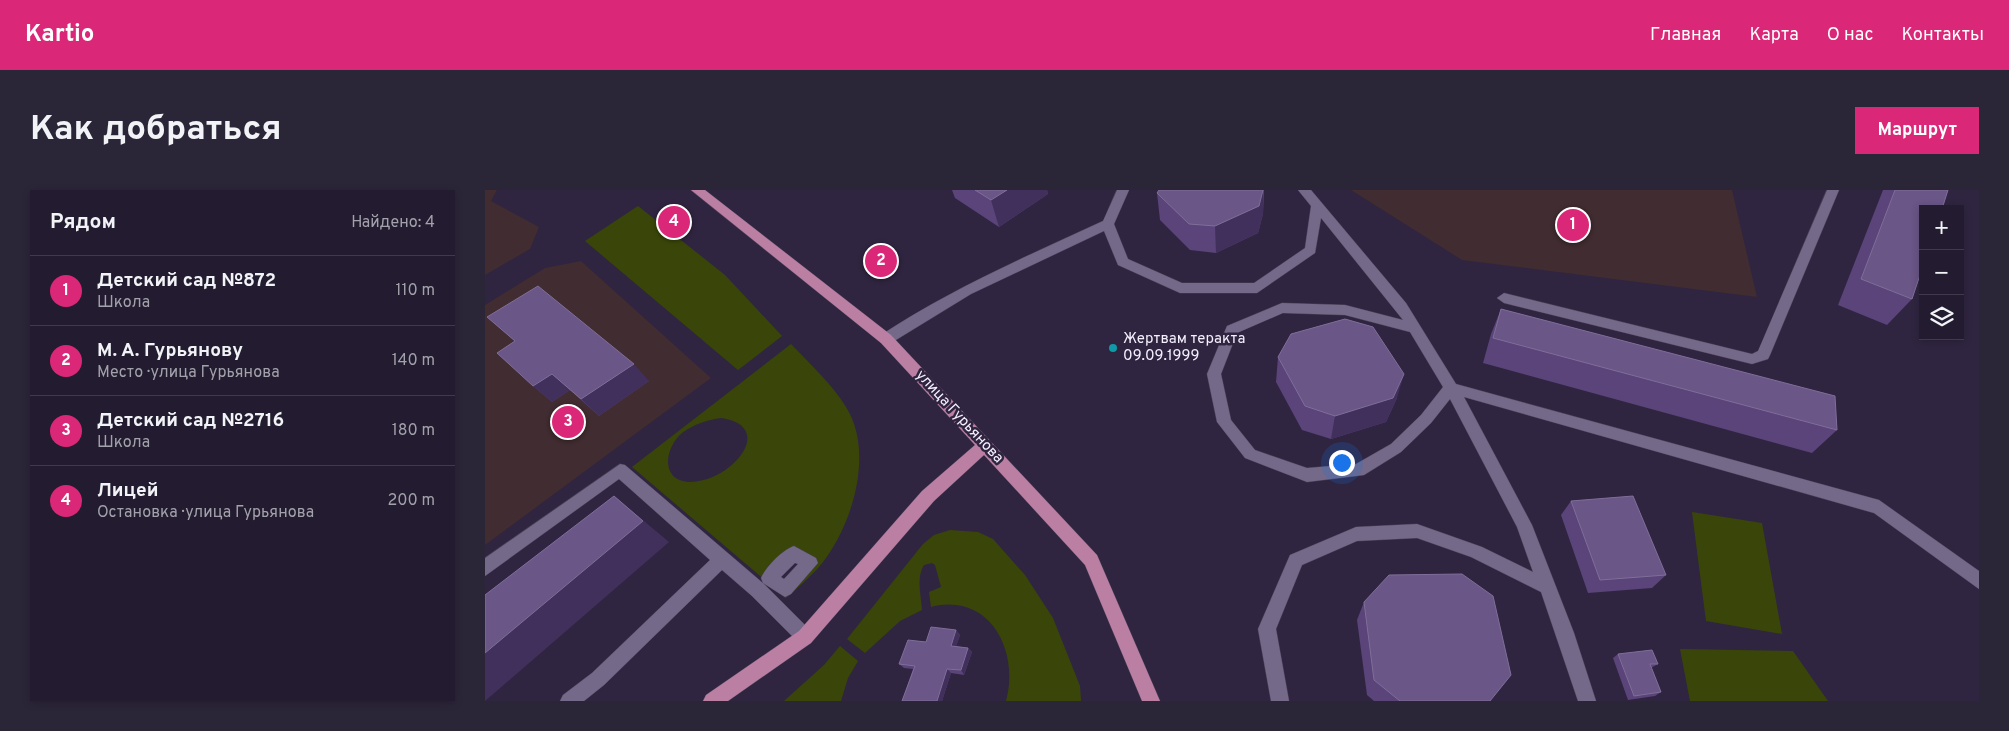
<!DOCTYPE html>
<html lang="ru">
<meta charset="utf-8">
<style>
:root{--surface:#231c30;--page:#2b2538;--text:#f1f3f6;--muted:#a3a1ab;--line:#403a4c;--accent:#db2777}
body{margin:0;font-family:Overpass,sans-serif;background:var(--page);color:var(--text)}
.controls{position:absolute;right:15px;top:15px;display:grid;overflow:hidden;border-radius:0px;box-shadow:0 2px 8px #0003}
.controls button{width:45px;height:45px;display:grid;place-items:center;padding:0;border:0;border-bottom:1px solid var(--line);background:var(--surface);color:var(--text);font:25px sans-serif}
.you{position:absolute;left:856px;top:272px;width:18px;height:18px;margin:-12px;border:4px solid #fff;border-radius:50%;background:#1a73e8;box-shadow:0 0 0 8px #1a73e833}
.badge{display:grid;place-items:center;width:32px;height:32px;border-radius:50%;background:var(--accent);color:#fff;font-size:16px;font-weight:700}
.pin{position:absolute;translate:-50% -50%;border:2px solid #fff;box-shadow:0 1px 5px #0006}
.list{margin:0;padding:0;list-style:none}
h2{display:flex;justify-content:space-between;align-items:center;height:65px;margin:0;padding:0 20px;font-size:21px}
h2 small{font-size:16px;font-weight:400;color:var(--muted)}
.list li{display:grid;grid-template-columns:32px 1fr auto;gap:15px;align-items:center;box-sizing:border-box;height:70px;padding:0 20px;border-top:1px solid var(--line)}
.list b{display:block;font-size:19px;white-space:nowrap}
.list p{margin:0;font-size:16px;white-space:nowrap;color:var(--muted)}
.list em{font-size:16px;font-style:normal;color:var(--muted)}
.icon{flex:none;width:28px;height:28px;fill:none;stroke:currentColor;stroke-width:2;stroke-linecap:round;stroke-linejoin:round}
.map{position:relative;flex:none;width:1494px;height:511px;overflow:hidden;border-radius:0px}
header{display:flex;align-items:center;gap:30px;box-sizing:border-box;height:70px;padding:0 25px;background:var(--accent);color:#fff}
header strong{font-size:24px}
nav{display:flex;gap:28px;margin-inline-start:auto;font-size:18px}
.intro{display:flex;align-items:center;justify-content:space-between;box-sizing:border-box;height:120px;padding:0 30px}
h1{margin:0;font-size:35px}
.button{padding:12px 22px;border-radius:0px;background:var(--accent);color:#fff;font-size:18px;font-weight:700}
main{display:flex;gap:30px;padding:0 30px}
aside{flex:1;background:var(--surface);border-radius:0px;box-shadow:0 2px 8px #0003}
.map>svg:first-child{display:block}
.education{fill:#402c31}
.green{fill:#3a4609;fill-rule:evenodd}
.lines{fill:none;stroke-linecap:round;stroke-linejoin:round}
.minor-casing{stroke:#493f56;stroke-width:1}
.major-casing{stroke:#493f56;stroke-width:1}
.minor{fill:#746988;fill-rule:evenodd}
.major{fill:#ba7fa2;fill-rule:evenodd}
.wall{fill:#5a4479}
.shaded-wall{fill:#42305c}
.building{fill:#6a5687;stroke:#806e9a}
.culture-dot{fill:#0f9aa8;stroke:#2f2540;stroke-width:2}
.labels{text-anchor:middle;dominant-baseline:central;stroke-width:5;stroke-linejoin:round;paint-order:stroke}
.poi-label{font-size:15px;fill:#f5f0fe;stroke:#2f2540;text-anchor:start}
.street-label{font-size:15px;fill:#f5f0fe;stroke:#2f2540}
</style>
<header>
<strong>Kartio</strong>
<nav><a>Главная</a><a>Карта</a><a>О нас</a><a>Контакты</a></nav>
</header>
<div class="intro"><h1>Как добраться</h1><a class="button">Маршрут</a></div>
<main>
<aside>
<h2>Рядом<small>Найдено: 4</small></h2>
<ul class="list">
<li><span class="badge">1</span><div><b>Детский сад №872</b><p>Школа</p></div><em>110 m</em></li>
<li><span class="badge">2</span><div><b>М. А. Гурьянову</b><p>Место · улица Гурьянова</p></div><em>140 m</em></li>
<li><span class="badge">3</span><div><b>Детский сад №2716</b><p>Школа</p></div><em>180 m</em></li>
<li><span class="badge">4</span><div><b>Лицей</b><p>Остановка · улица Гурьянова</p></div><em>200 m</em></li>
</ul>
</aside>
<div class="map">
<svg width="1494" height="511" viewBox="0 0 1494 511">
<rect width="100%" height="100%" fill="#2f2540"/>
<path class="education" d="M0 0H12L6 11 54 37 45 59 0 85Z
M866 0H1247L1272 107 977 70Z
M96 71 226 188 0 355V115L60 78Z"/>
<path class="green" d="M153 16 240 85 297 146 253 180 100 51Z
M306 154C325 174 347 194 361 217 390 263 367 338 334 377 324 388 312 398 301 408L147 277ZM236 228C292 236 248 291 206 292 175 292 179 258 197 243 209 234 222 230 236 228ZM309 363 324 374 300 399 284 388Z
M1207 322 1277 333 1297 444 1221 431Z
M465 340 493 342 508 349 540 385 568 428 595 496 596 511H521C535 460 504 402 446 417L444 402 456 397 450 375 447 373 439 375C431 387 436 405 437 420L415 431 380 463 362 449 438 354 449 345Z
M355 456 373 471 363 488 356 511H299L339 475Z
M1195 459 1308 461 1343 511H1205Z"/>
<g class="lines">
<g class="minor-casing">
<path id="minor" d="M632 0H644L629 34 643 69 697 93H769L820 58 826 16 813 0H826L921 113 971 194 1394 310 1494 381V399L1389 323 979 207 1047 335 1089 443 1111 511H1093L1056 402 986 367 932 348 872 351 817 375 791 439 804 511H786L773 439 805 365 871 337 932 334 997 357 1048 382 1032 337 965 209 946 233 916 262 879 285 822 292 817 290 760 268 732 232 722 184 742 136 797 113 860 115 918 130 836 28 830 63 772 103H695L633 75 619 41 486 104 406 153H396L394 149 396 145C466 99 542 66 618 31ZM798 123 860 125 925 142 958 197 936 225 906 254 871 274 822 278 770 260 746 230 736 184 752 143Z
M1342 0H1354L1285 165 1283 169 1267 174 1019 113 1012 108 1019 103 1267 164 1273 161Z
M135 274 140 275 279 394 326 441 329 447 326 453 320 455 314 453 267 406 237 380 119 495 99 511H75L78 505 107 483 225 370 134 289 0 386V368Z
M309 356 331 368 333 373 306 404 300 407 278 393 276 388C281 377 297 360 309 356ZM310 373 313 374 299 389 296 387Z"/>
</g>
<g class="major-casing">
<path id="major" d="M206 0H220L406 145 612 365 675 511H657L600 375 499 265 449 311 326 453 243 511H218L221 505 314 441 437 301 490 255 396 153Z"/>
</g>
<use href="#minor" class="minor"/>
<use href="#major" class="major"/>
</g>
<path class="wall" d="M467 0H562L563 4 514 37 470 8Z
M674 0H779L778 24 773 43 731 63 705 60 675 30 672 3Z
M1398 0H1463L1427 109 1402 135 1353 115Z
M1016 119 1352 240 1327 263 998 173 1006 144Z
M2 127 164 191 114 226 85 200 67 212 48 196 30 151Z
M793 167 912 208 901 232 846 249 817 240 791 192Z
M1086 311 1181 385 1167 398 1103 403 1076 325Z
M879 412 1005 511H889L882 505 872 430Z
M471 440 475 445 471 456 483 458 487 462 479 485 466 483 457 511H417L428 479 419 478 414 474 441 452Z
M1133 464 1173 474 1166 478 1176 502 1170 506 1143 510 1128 468Z"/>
<path class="shaded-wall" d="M522 0H562L563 4 514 37 506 10Z
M778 0V24L773 43 731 63 730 36Z
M149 174 164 191 114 226 96 209Z
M67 184 85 200 67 212 48 196Z
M919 184 912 208 901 232 846 249 850 226Z
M129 306 184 352 0 511V463Z
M471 440 475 445 470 460 466 456Z
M483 458 487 462 479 485 476 480Z
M462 479 466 483 457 511H452Z"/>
<path class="building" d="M490 0H522L506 10Z
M674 0H778L774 16 730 36 704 34 672 3Z
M1410 0H1463L1457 19H1438V76L1427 109 1376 89Z
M53 96 149 174 96 209 67 184 48 196 12 163 30 151 2 127Z
M1016 119 1350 206 1352 240 1008 148Z
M860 129 888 137 919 184 908 208 850 226 820 216 793 167 806 144Z
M129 306 158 331 0 463V405Z
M1148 306 1181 385 1115 390 1086 311Z
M977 384 1008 406 1026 485 1005 511H915L889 490 879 412 904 385Z
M446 437 471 440 466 456 483 458 476 480 462 479 452 511H417L430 476 414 474 423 450 441 452Z
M1167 460 1173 474H1165L1176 502 1149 506 1133 464Z"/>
<circle class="culture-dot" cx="628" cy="158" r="5"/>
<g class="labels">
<g class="poi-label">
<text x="638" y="149">Жертвам теракта<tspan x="638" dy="17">09.09.1999</tspan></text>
</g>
<g class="street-label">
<text transform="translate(474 227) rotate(47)">улица Гурьянова</text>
</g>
</g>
</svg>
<div class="controls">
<button>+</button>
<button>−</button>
<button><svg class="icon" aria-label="layers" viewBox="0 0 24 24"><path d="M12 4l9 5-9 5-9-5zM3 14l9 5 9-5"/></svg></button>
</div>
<div class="you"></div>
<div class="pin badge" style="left:1088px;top:35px">1</div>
<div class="pin badge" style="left:396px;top:71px">2</div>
<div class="pin badge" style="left:83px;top:232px">3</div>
<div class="pin badge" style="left:189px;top:32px">4</div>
</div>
</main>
